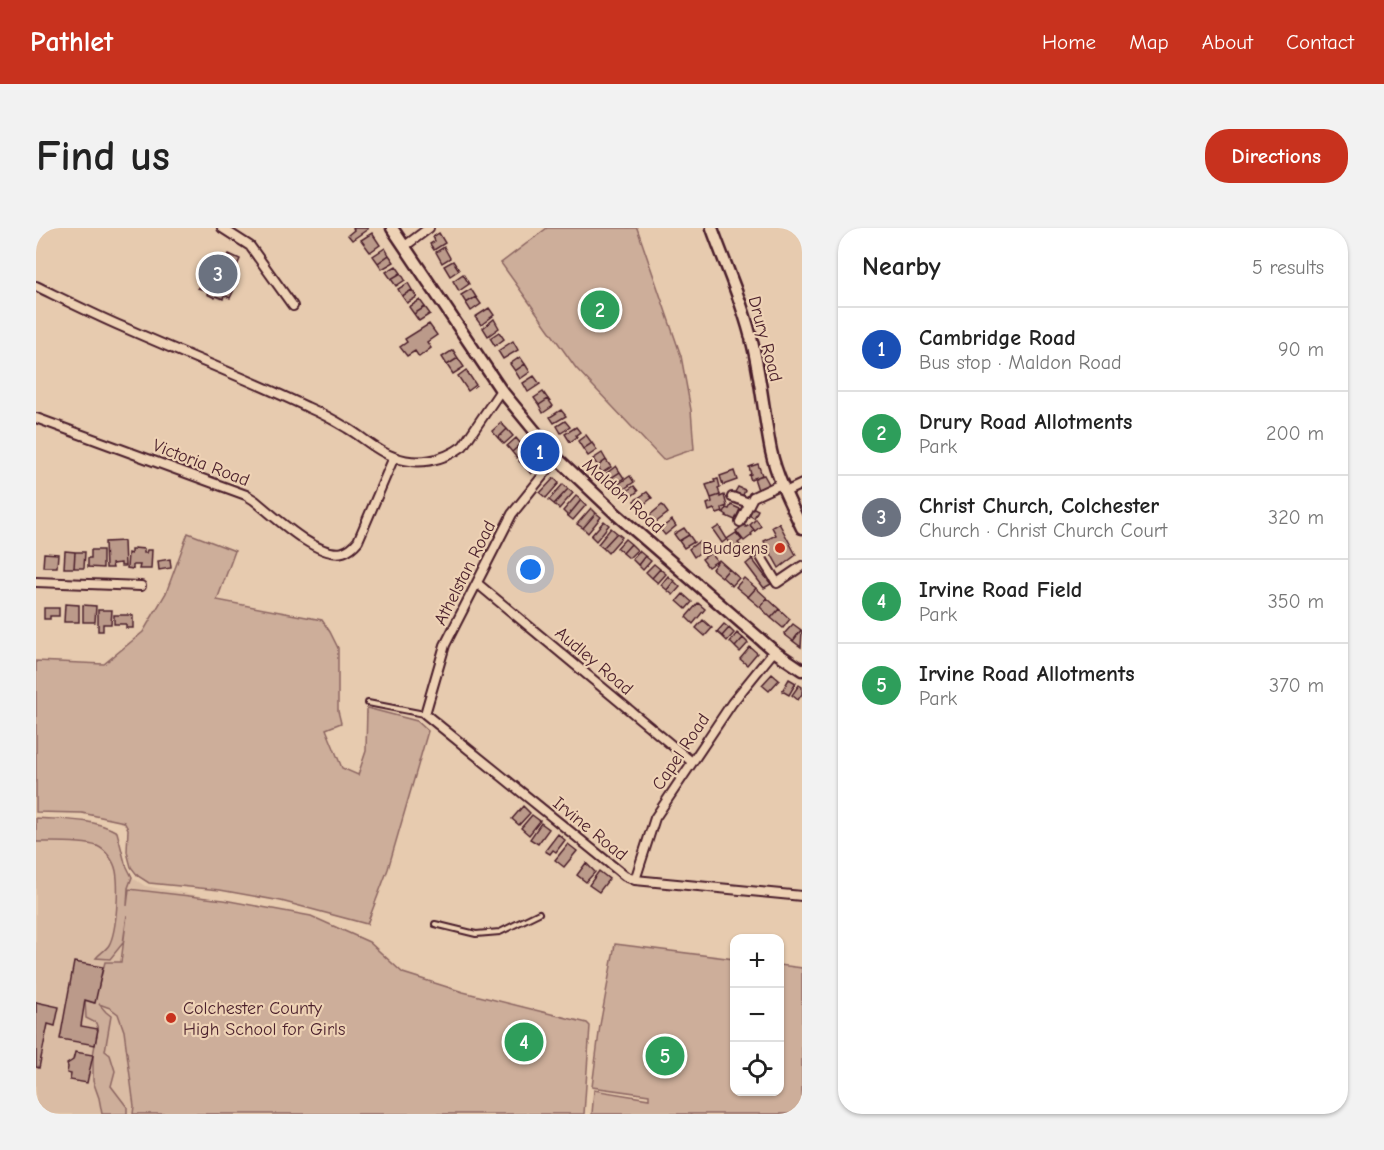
<!DOCTYPE html>
<meta charset="utf-8">
<style>
:root{--surface:#fff;--page:#f2f2f2;--text:#222;--muted:#767676;--line:#e0e0e0;--accent:#c8321e}
body{margin:0;font-family:"Comic Neue",sans-serif;background:var(--page);color:var(--text)}
.controls{position:absolute;right:18px;bottom:18px;display:grid;overflow:hidden;border-radius:12px;box-shadow:0 2px 4px #0004}
.controls button{width:54px;height:54px;display:grid;place-items:center;padding:0;border:0;border-bottom:2px solid var(--line);background:var(--surface);color:var(--text);font:30px sans-serif}
.you{position:absolute;left:495px;top:342px;width:21px;height:21px;margin:-15px;border:4px solid #fff;border-radius:50%;background:#1a73e8;box-shadow:0 0 0 9px #1a73e833}
.badge{display:grid;place-items:center;width:39px;height:39px;border-radius:50%;background:var(--accent);color:#fff;font-size:20px;font-weight:700}
.pin{position:absolute;translate:-50% -50%;border:3px solid #fff;box-shadow:0 2px 6px #0006}
.list{margin:0;padding:0;list-style:none}
h2{display:flex;justify-content:space-between;align-items:center;height:78px;margin:0;padding:0 24px;font-size:26px}
h2 small{font-size:20px;font-weight:400;color:var(--muted)}
.list li{display:grid;grid-template-columns:39px 1fr auto;gap:18px;align-items:center;box-sizing:border-box;height:84px;padding:0 24px;border-top:2px solid var(--line)}
.list b{display:block;font-size:22px;white-space:nowrap}
.list p{margin:0;font-size:20px;white-space:nowrap;color:var(--muted)}
.list em{font-size:20px;font-style:normal;color:var(--muted)}
.icon{flex:none;width:33px;height:33px;fill:none;stroke:currentColor;stroke-width:2;stroke-linecap:round;stroke-linejoin:round}
.map{position:relative;flex:none;width:766px;height:886px;overflow:hidden;border-radius:24px}
header{display:flex;align-items:center;gap:36px;box-sizing:border-box;height:84px;padding:0 30px;background:var(--accent);color:#fff}
header strong{font-size:28px}
nav{display:flex;gap:33px;margin-inline-start:auto;font-size:21px}
.intro{display:flex;align-items:center;justify-content:space-between;box-sizing:border-box;height:144px;padding:0 36px}
h1{margin:0;font-size:42px}
.button{padding:15px 27px;border-radius:24px;background:var(--accent);color:#fff;font-size:21px;font-weight:700}
main{display:flex;gap:36px;padding:0 36px}
aside{flex:1;background:var(--surface);border-radius:24px;box-shadow:0 2px 4px #0004}
.map>svg:first-child{display:block}
.built{fill:#dabca4}
.green{fill:#cdae9a;stroke:#8c6662;stroke-width:1.5}
.building{fill:#bb9a8a;stroke:#4a1f2b;stroke-width:1.5}
.lines{fill:none;stroke-linecap:round;stroke-linejoin:round}
.lane-casing{stroke:#4a1f2b;stroke-width:8}
.street-casing{stroke:#4a1f2b;stroke-width:12}
.secondary-casing{stroke:#4a1f2b;stroke-width:15}
.lane{stroke:#eed2b5;stroke-width:4}
.street{stroke:#eed2b5;stroke-width:8}
.secondary{stroke:#eed2b5;stroke-width:10}
.poi-dot{fill:#c8321e;stroke:#eed2b5;stroke-width:2}
.labels{text-anchor:middle;dominant-baseline:central;stroke-width:4.5;stroke-linejoin:round;paint-order:stroke}
.street-label{font-size:18px;fill:#4a1f2b;stroke:#eed2b5}
.poi-label{font-size:18px;fill:#4a1f2b;stroke:#eed2b5;text-anchor:end}
</style>
<header>
<strong>Pathlet</strong>
<nav><a>Home</a><a>Map</a><a>About</a><a>Contact</a></nav>
</header>
<div class="intro"><h1>Find us</h1><a class="button">Directions</a></div>
<main>
<div class="map">
<svg width="766" height="886" viewBox="0 0 766 886">
<rect width="100%" height="100%" fill="#e7cbaf"/>
<filter id="ink" filterUnits="userSpaceOnUse"><feTurbulence type="fractalNoise" baseFrequency=".0167" numOctaves="2"/><feDisplacementMap in="SourceGraphic" scale="12" xChannelSelector="R" yChannelSelector="G"/><feConvolveMatrix kernelMatrix="1 2 1 2 8 2 1 2 1" color-interpolation-filters="sRGB"/></filter>
<g filter="url(#ink)">
<path class="built" d="M0 599 62 602 97 650 109 658 275 688 261 886H0Z"/>
<path class="green" d="M511 0H601L645 128 655 182 658 221 627 232 540 140 465 35Z
M152 305 199 323 181 372 286 392 294 404 302 420V483L305 495 290 501 306 540 322 547 330 523 331 480 381 493 392 503 352 641 331 696 245 673 184 662 113 655 102 648 95 639 91 624 92 601 88 594 46 585 0 584V433L68 436 107 404 130 365Z
M0 590C28 592 56 590 81 604L89 635 96 649 92 660 91 678 93 661 188 672 275 688 333 714 367 745 427 764 551 795 554 798 548 886H97L98 878 88 803 82 786 74 780 63 776 70 784 75 788 69 823 74 827 79 843 75 858 91 879V886H66L63 870 57 853V827L62 801 60 795 50 790 49 772 58 775 69 734H85L91 687 87 715 74 731 60 730C64 725 70 722 73 717 81 703 83 659 80 643 78 633 70 622 61 618 47 613 15 614 0 614Z
M579 716 698 731V864H744V737L766 740V886H556L558 862 613 871V867L556 859 564 797Z"/>
<path class="building" d="M317 0H331L332 1 316 12 312 7 318 2Z
M336 5 344 17 334 24 325 12Z
M403 5 409 15 398 22 394 16 399 13 397 9Z
M408 19 414 30 406 35 400 24Z
M349 20 353 27 342 35 337 28Z
M193 26 204 31 194 53 201 56 194 70 188 67 187 71 180 68 179 70 171 66 172 63 162 60 165 54 163 52 172 34 186 40Z
M353 27 358 34 346 41 342 35Z
M417 33 423 42 414 48 408 38Z
M360 38 365 45 355 51 350 44Z
M365 45 369 52 360 58 355 51Z
M427 46 433 56 423 63 417 53Z
M372 55 376 62 366 68 362 61Z
M435 61 440 69 430 75 425 67Z
M376 62 381 69 371 75 366 68Z
M440 69 445 76 435 83 430 75Z
M384 72 389 79 378 86 373 79Z
M389 79 394 86 383 93 378 86Z
M453 80 458 87 445 97 439 89Z
M458 91 463 100 452 108 447 100Z
M393 96 401 107 391 114 395 120 383 129 379 123 371 128 364 119 371 114 369 111Z
M463 104 468 111 459 118 454 110Z
M477 113 482 122 467 131 462 123Z
M417 122 422 130 411 137 406 129Z
M484 129 489 136 479 143 474 136Z
M422 130 428 139 417 146 411 137Z
M489 136 494 144 484 151 479 143Z
M430 142 440 157 432 163 422 148Z
M498 148 504 156 492 164 487 155Z
M507 164 512 171 503 177 498 170Z
M512 171 517 178 507 185 503 177Z
M525 182 530 188 518 195 514 189Z
M529 193 534 199 525 205 521 198Z
M465 195 471 201 462 210 456 203Z
M540 199 544 204 540 207 541 209 534 214 529 206Z
M471 201 477 208 468 216 462 210Z
M550 207 556 215 547 221 542 213Z
M480 210 485 216 476 224 471 218Z
M556 215 561 222 552 228 547 221Z
M485 216 491 222 481 230 476 224Z
M494 223 499 230 489 239 483 233Z
M566 225 570 232 562 238 557 231Z
M499 230 505 236 495 246 489 239Z
M570 232 575 239 566 245 562 238Z
M722 236 726 247 715 252 713 247 715 246 713 239Z
M580 238 584 244 575 250 571 245Z
M698 243 701 252 687 257 684 248Z
M584 244 588 250 579 256 575 250Z
M728 247 733 256 732 258 722 262 718 250Z
M594 248 598 254 585 263 581 257Z
M518 250 523 255 510 270 504 265Z
M682 251 684 259 682 260 684 267 675 270 670 257 679 254 678 252Z
M527 256 532 261 518 276 513 272Z
M598 258 602 263 593 270 589 264Z
M702 259 709 262 706 270 698 266Z
M532 261 537 265 523 281 518 276Z
M611 264 616 270 603 280 598 273Z
M684 267V269L688 267 691 278 686 280 687 284 681 286 678 281 673 283 671 276 676 274 675 270Z
M540 268 545 272 532 288 527 283Z
M545 272 550 277 537 292 532 288Z
M626 277 632 285 619 295 614 287Z
M695 277 704 281 699 292 690 288 691 287 688 285 690 280 693 281Z
M714 278 722 282 718 290 711 286Z
M555 280 560 285 547 300 541 296Z
M560 285 565 289 552 305 547 300Z
M720 291 725 298 719 303 714 297Z
M636 292 640 298 629 307 624 301Z
M568 293 573 297 560 313 555 308Z
M706 294 710 299 714 297 718 303 715 306 716 307 708 313 700 303 704 300 702 297Z
M743 295 760 327 743 340 728 313 740 307 736 299Z
M683 298 691 311 686 315 677 302Z
M575 300 581 305 567 320 562 316Z
M648 300 653 307 643 313 638 306Z
M581 305 586 309 572 325 567 320Z
M700 305 706 312 702 315 705 318 700 322 691 311Z
M653 307 658 314 648 320 643 313Z
M589 311 595 316 587 325 581 320Z
M88 313 89 338H85V335L76 336 77 340H70L69 314Z
M662 314 668 321 658 329 653 321Z
M595 316 601 322 593 330 587 325Z
M98 320 108 321V325H110L111 322H116L115 341H103L104 337H97V341L91 340 92 325 95 326V322H98Z
M717 321 721 326 716 331 711 325Z
M55 322H67V340L52 339V330H55Z
M29 323 39 324 38 340H28Z
M603 323 609 328 602 337 596 331Z
M39 324H49L48 340H38Z
M8 325 22 326 21 339H7Z
M675 325 681 333 672 339 666 331Z
M609 328 615 333 607 342 602 337Z
M134 331 135 340 123 342 122 333Z
M716 331 735 356 728 360 710 336Z
M683 332 693 341 686 349 676 341Z
M618 336 624 341 616 350 610 344Z
M624 341 630 346 622 355 616 350Z
M693 341 703 350 696 358 686 349Z
M632 348 638 353 631 362 625 357Z
M708 350 720 360 712 369 700 359Z
M638 353 644 359 637 367 631 362Z
M720 360 731 370 724 379 712 369Z
M647 366 656 374 650 381 641 373Z
M731 370 743 381 735 390 724 379Z
M662 375 669 381 657 396 650 389Z
M29 376 43 377V394H28Z
M47 377 60 378 59 394H47Z
M8 380H23V388H14V391H8Z
M743 381 754 391 747 400 735 390Z
M62 382H76L75 396H67V403H62Z
M78 387H97V400H90V396H78Z
M667 392 676 400 669 408 660 400Z
M688 396 693 400 686 408 681 404Z
M757 396 765 402 757 413 748 406Z
M693 400 698 405 691 413 686 408Z
M765 402 766 403 765 419 757 413Z
M701 405 707 410 699 419 694 414Z
M707 410 712 415 704 424 699 419Z
M714 419 721 425 711 437 704 431Z
M736 446 743 452 733 463 726 457Z
M753 451 760 455 753 467 746 463Z
M763 457 766 459V466L762 472 756 467Z
M487 578 494 585 483 597 476 591Z
M496 587 504 593 493 607 485 600Z
M505 595 513 601 502 616 494 611Z
M522 606 529 612 520 624 517 622 514 626 509 623Z
M532 616 541 623 528 639 519 632Z
M550 635 559 644 550 654 541 647Z
M563 643 573 651 563 664 553 657Z
M38 734 67 739 59 775 49 772 45 798 62 801 59 817 24 811Z
M0 774 23 779 19 798 12 796 3 840 0 839Z
M39 824 57 827 51 855 34 852 35 846 31 845 32 839 31 836 37 832Z"/>
<g class="lines">
<g class="lane-casing">
<path id="lane" d="M332 475 388 486
M399 696 440 706 464 704 503 685"/>
</g>
<g class="street-casing">
<path id="street" d="M186 0 214 18 257 78
M369 18 393 0
M0 58C29 72 57 86 87 99 148 126 210 150 271 179 285 185 298 192 311 200 327 209 340 223 358 229 381 238 407 233 427 218L465 162
M0 190 210 267 218 272C237 287 282 331 307 324 313 322 318 318 322 313L358 229
M521 230 476 286 409 417 389 486 589 648 599 652 766 668
M749 264 766 256
M696 269 713 275
M704 294 717 269 745 256
M725 329 741 355 766 338
M0 354 105 358
M442 356 656 534
M599 652 619 590 696 475 738 423"/>
</g>
<g class="secondary-casing">
<path id="secondary" d="M356 0 465 162 521 230 580 286 738 423 766 442
M676 0C690 39 708 78 717 118 725 152 728 188 735 223 741 250 754 275 766 300"/>
</g>
<use href="#lane" class="lane"/>
<use href="#street" class="street"/>
<use href="#secondary" class="secondary"/>
</g>
</g>
<g class="poi-dot">
<circle cx="744" cy="320" r="6"/>
<circle cx="135" cy="790" r="6"/>
</g>
<g class="labels">
<g class="street-label">
<text transform="translate(729 111) rotate(75)">Drury Road</text>
<text transform="translate(165 235) rotate(21)">Victoria Road</text>
<text transform="translate(587 268) rotate(42)">Maldon Road</text>
<text transform="translate(429 345) rotate(-63)">Athelstan Road</text>
<text transform="translate(558 433) rotate(40)">Audley Road</text>
<text transform="translate(645 524) rotate(-56)">Capel Road</text>
<text transform="translate(554 601) rotate(39)">Irvine Road</text>
</g>
<g class="poi-label">
<text x="732" y="320">Budgens</text>
<text x="147" y="780" text-anchor="start">Colchester County<tspan x="147" dy="21">High School for Girls</tspan></text>
</g>
</g>
</svg>
<div class="controls">
<button>+</button>
<button>−</button>
<button><svg class="icon" aria-label="locate" viewBox="0 0 24 24"><circle cx="12" cy="12" r="6"/><path d="M12 2v4M12 18v4M2 12h4M18 12h4"/></svg></button>
</div>
<div class="you"></div>
<div class="pin badge" style="left:504px;top:224px;background:#1a4fb4">1</div>
<div class="pin badge" style="left:564px;top:82px;background:#2e9e5b">2</div>
<div class="pin badge" style="left:182px;top:46px;background:#6b7280">3</div>
<div class="pin badge" style="left:488px;top:814px;background:#2e9e5b">4</div>
<div class="pin badge" style="left:629px;top:828px;background:#2e9e5b">5</div>
</div>
<aside>
<h2>Nearby<small>5 results</small></h2>
<ul class="list">
<li><span class="badge" style="background:#1a4fb4">1</span><div><b>Cambridge Road</b><p>Bus stop · Maldon Road</p></div><em>90 m</em></li>
<li><span class="badge" style="background:#2e9e5b">2</span><div><b>Drury Road Allotments</b><p>Park</p></div><em>200 m</em></li>
<li><span class="badge" style="background:#6b7280">3</span><div><b>Christ Church, Colchester</b><p>Church · Christ Church Court</p></div><em>320 m</em></li>
<li><span class="badge" style="background:#2e9e5b">4</span><div><b>Irvine Road Field</b><p>Park</p></div><em>350 m</em></li>
<li><span class="badge" style="background:#2e9e5b">5</span><div><b>Irvine Road Allotments</b><p>Park</p></div><em>370 m</em></li>
</ul>
</aside>
</main>
